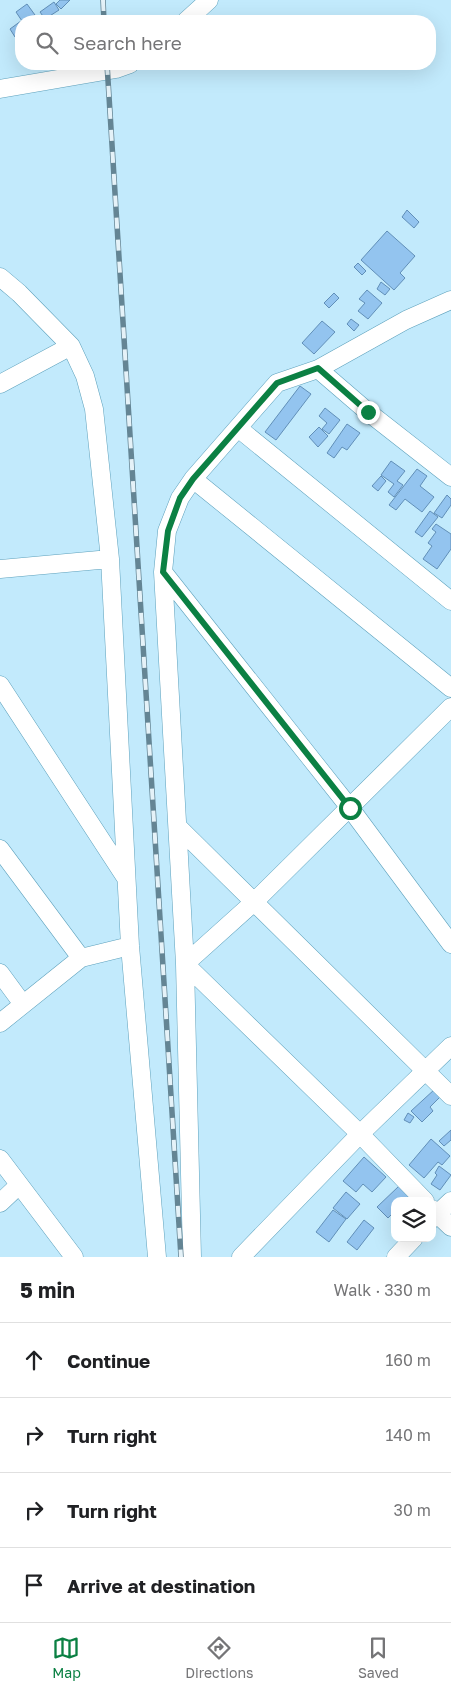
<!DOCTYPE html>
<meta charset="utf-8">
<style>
:root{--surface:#fff;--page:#f2f2f2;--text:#202124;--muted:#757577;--line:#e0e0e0;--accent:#0b8043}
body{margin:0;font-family:"Golos Text",sans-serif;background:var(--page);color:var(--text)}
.controls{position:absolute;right:15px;bottom:15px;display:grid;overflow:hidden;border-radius:10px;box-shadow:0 5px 20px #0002}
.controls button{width:45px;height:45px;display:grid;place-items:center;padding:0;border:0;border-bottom:1px solid var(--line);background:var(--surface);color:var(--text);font:25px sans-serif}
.stop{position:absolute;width:15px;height:15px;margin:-11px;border:4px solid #0b8043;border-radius:50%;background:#fff}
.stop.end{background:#0b8043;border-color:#fff;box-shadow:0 1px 5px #0008}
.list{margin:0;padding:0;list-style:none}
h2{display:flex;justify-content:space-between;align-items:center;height:65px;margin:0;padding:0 20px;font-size:21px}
h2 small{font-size:16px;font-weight:400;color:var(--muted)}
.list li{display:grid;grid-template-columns:32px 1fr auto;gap:15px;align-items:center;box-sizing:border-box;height:75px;padding:0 20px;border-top:1px solid var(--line)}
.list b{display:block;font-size:19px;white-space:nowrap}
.list em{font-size:16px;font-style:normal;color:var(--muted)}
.icon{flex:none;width:28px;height:28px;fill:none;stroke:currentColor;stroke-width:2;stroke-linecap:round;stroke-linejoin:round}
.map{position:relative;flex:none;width:451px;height:1257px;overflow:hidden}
.search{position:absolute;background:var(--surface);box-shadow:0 5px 20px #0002;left:15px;right:15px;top:15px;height:55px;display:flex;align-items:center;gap:12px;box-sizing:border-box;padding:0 18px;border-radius:20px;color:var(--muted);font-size:19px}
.sheet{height:365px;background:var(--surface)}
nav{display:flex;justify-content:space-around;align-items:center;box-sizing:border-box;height:70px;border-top:1px solid var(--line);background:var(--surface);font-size:14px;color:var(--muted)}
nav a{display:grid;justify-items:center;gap:2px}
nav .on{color:var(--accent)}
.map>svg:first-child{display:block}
.building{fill:#93c4ef;stroke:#618fb8}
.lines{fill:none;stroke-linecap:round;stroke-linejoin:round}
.minor-casing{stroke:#5da1bc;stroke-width:19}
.minor{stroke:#fff;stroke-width:18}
.rail-casing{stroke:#648594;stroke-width:5.5}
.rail{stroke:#e5f2f8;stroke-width:4;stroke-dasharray:11;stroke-linecap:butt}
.route{stroke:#0b8043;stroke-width:6}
</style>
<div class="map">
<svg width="451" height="1257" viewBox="0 0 451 1257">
<rect width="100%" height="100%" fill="#c2eafc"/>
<path class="building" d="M60 0H70L61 9 56 4Z
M54 2 59 10 45 19 40 12Z
M27 4 35 15 26 21H22L16 12Z
M21 21V33L15 37 10 29Z
M407 210 419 222 414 228 402 217Z
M387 231 415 256 400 273 405 278 394 290 361 260Z
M358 263 366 271 362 275 354 267Z
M381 282 390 289 385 295 377 289Z
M367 290 382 303 368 319 358 311 365 303 359 299Z
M334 293 339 298 329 308 324 303Z
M351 319 359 325 354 331 347 324Z
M322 321 335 332 314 354 302 343Z
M300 386 311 394 276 440 265 432Z
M325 408 340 420 329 434 322 429 327 423 319 416Z
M347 424 360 433 347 450 342 447 334 458 327 453Z
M319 427 328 436 318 447 309 437Z
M391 461 405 471 397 481 403 485 394 497 388 492 394 484 381 475Z
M417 469 427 476 420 486 434 497 422 512 405 499 396 510 389 505Z
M381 476 386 481 378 491 372 486Z
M447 495 451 499V505L442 518 434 513Z
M430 511 438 517 422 537 415 532Z
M436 524 451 534V549L437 569 423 559 432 546 428 543 436 532 432 529Z
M435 1089 441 1096 430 1107 433 1111 422 1122 411 1111Z
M408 1113 414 1117 410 1123 404 1120Z
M451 1130V1140L444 1146 439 1141Z
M431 1139 450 1156 442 1165 438 1162 424 1178 409 1165Z
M364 1157 386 1177 372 1192 363 1184 356 1192 343 1181Z
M439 1166 451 1175 440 1190 431 1184 437 1175 435 1173Z
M399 1186 409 1197 405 1201H395V1211L388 1218 377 1207Z
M346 1192 360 1204 347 1219 333 1208Z
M333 1210 346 1219 329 1242 316 1232Z
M364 1220 374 1228 357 1250 347 1242Z"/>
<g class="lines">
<g class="minor-casing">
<path id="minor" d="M186 21 209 0
M0 89 116 69 130 64
M0 277 19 293 71 346 85 376 94 409 110 559 130 946 157 1257
M318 369 368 412 451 477
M0 384 71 346
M238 428 451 601
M193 479 451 688
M0 569 110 559
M163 572 350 808 451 944
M0 685 126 878
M178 827 451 1096
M0 849 81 958
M0 973 22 1003
M0 1023 81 958 130 946
M0 1159 74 1257
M425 1201 360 1134 185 964 254 902 451 707
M0 1203 19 1185
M432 1209 451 1227
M432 1219 451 1201
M192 1257 185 964 163 572 167 531 180 498 193 479 277 383 318 369 406 320 451 300
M241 1257 360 1134 451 1046
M396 1257 414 1238"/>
</g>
<use href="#minor" class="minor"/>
<g class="rail-casing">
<path id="rail" d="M103 0 104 21
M107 64 181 1257"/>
</g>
<use href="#rail" class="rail"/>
</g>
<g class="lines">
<path class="route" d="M350 808 163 572 168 531 180 498 193 479 277 383 318 368 368 412"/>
</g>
</svg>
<div class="controls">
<button><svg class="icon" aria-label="layers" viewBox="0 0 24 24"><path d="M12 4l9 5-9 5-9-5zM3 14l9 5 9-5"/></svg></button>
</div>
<div class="stop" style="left:350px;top:808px"></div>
<div class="stop end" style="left:368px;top:412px"></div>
<div class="search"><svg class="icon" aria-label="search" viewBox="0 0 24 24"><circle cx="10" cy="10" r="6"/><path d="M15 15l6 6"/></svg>Search here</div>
</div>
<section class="sheet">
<h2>5 min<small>Walk · 330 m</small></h2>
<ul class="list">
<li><svg class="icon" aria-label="ahead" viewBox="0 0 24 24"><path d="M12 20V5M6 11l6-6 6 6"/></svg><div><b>Continue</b></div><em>160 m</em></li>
<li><svg class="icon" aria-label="right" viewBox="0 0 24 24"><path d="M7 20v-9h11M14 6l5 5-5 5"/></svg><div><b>Turn right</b></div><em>140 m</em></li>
<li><svg class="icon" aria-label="right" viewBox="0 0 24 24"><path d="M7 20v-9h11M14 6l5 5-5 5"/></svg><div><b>Turn right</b></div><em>30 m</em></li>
<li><svg class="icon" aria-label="arrive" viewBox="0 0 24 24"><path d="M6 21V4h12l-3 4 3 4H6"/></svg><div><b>Arrive at destination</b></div></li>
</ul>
</section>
<nav>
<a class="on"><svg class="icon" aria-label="map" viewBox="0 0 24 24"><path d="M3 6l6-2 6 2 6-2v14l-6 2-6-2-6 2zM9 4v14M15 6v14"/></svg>Map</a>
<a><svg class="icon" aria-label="directions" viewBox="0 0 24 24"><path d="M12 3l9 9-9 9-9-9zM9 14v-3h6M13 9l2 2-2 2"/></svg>Directions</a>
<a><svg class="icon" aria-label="saved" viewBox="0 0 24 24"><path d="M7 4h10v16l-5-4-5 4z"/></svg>Saved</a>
</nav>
